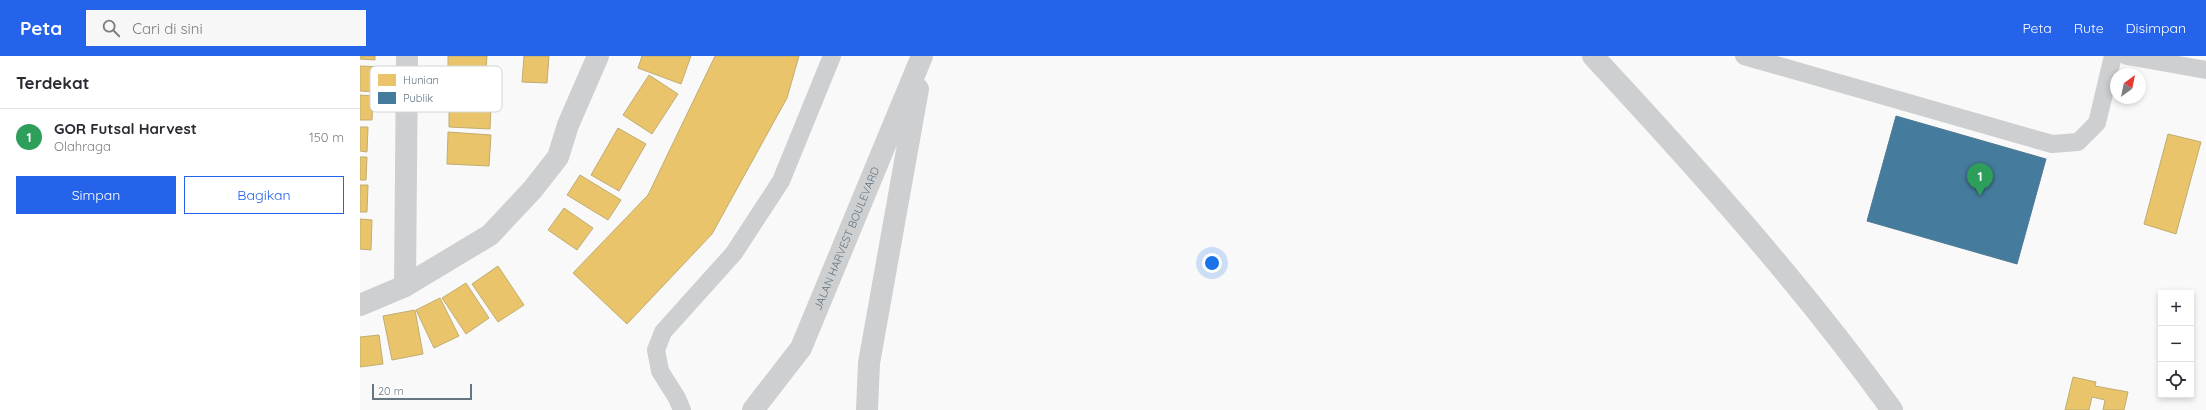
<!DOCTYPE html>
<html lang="id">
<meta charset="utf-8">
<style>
:root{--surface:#fff;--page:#f7f7f7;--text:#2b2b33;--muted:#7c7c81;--line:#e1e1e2;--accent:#2563eb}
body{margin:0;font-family:Quicksand,sans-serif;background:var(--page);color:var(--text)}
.controls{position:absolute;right:12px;bottom:12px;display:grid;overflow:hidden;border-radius:0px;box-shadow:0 2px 6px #0003}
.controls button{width:36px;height:36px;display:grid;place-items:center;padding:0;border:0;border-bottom:1px solid var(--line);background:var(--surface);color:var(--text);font:20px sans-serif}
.compass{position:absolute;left:1750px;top:12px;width:36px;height:36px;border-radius:50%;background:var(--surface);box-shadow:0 2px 6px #0003;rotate:33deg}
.scale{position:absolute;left:12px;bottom:10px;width:100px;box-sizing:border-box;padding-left:4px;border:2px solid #657683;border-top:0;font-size:11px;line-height:14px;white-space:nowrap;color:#657683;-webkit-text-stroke:3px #fff;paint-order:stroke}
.you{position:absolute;left:852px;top:207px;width:14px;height:14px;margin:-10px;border:3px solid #fff;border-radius:50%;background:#1a73e8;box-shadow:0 0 0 6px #1a73e833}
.badge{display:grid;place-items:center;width:26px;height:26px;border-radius:50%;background:var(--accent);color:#fff;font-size:13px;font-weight:700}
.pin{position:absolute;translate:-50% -33px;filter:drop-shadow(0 1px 2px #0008)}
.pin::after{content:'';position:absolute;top:21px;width:14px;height:12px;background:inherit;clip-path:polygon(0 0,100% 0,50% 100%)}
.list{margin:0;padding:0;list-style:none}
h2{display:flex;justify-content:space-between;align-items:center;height:52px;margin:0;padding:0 16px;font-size:17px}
h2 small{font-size:13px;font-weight:400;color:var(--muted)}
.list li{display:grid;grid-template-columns:26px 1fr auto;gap:12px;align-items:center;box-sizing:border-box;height:56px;padding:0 16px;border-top:1px solid var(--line)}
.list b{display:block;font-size:15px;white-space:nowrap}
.list p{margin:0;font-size:13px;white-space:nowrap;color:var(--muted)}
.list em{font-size:13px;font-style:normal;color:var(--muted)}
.actions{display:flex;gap:8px;padding:12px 16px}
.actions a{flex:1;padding:9px 0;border:1px solid var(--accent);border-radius:0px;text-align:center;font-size:14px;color:var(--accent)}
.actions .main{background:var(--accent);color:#fff}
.icon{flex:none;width:22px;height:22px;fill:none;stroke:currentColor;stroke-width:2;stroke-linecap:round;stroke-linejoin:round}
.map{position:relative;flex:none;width:1846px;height:354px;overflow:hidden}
header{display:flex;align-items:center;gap:24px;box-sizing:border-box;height:56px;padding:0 20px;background:var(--accent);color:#fff}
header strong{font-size:19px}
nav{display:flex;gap:22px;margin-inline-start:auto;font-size:14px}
.search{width:280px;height:36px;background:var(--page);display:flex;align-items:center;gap:10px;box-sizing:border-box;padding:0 14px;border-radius:0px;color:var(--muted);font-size:15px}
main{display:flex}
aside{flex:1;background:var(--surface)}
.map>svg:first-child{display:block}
.homes{fill:#e9c46a;stroke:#c1ad72}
.public{fill:#457b9d;stroke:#4f7a95}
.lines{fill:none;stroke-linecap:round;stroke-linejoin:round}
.service{stroke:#cecfd0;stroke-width:18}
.minor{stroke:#cecfd0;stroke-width:22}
.labels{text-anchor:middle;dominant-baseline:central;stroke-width:4;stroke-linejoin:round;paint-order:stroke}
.street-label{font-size:11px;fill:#657683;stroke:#fff}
.key{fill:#fff;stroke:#d1d6da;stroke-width:1}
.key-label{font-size:11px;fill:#657683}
</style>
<header>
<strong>Peta</strong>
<div class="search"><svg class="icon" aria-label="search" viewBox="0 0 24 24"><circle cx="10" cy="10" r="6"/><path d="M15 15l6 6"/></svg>Cari di sini</div>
<nav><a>Peta</a><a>Rute</a><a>Disimpan</a></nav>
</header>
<main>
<aside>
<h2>Terdekat<small></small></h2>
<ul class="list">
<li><span class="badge" style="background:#2e9e5b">1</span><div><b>GOR Futsal Harvest</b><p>Olahraga</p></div><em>150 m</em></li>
</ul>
<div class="actions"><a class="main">Simpan</a><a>Bagikan</a></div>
</aside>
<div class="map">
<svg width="1846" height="354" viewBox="0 0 1846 354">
<rect width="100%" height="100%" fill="#f9f9f9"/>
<path class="homes" d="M0 0H15V4L0 3Z
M88 0H127L126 14 88 12Z
M164 0H189L187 27 162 26Z
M282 0H331L321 28 278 12Z
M355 0H439L427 42 352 178 267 268 213 217 288 139Z
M0 10 23 11 21 36 0 35Z
M289 19 318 38 292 78 263 59Z
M0 39 13 40 12 64H0Z
M89 47 131 49 130 73 89 71Z
M0 71H8L7 96 0 95Z
M258 72 286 88 259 135 231 119Z
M88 76 131 79 129 110 87 108Z
M1808 78 1841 86 1816 178 1784 168Z
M0 101H7L6 124H0Z
M220 119 261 144 248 164 207 139Z
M0 129H8L7 156H0Z
M204 152 233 172 217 194 188 174Z
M0 163 12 164 11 194 0 193Z
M138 210 164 249 138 266 112 228Z
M106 227 129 262 106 278 82 242Z
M80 242 99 280 74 292 56 254Z
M55 254 63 298 32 304 23 260Z
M19 279 23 308 0 311V281Z
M1713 321 1736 326 1735 330 1768 336 1764 354H1743L1745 344 1732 341 1729 354H1705Z"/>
<path class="public" d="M1536 60 1686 103 1657 208 1507 165Z"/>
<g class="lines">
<path class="service" d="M1384 0 1692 88 1718 86 1737 67 1753 0
M1767 0 1846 14
M322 354 317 342 300 315 296 294 303 276 374 197 421 125 472 0"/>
<g class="minor">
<path d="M1233 0C1338 113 1442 229 1532 354"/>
<path d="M45 230 47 0"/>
<path d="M0 249 45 230 130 179 173 133 198 101 208 69 238 0"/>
<path id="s1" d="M393 354 441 292 562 0"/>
<path d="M507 354 509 307 558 33"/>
</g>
</g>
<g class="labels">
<g class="street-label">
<text stroke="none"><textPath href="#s1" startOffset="197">JALAN HARVEST BOULEVARD</textPath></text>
</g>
</g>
<rect x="10" y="10" width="132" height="46" rx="6" class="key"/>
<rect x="18" y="18" width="18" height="12" fill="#e9c46a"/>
<rect x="18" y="36" width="18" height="12" fill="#457b9d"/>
<g class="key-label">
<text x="43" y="28">Hunian</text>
<text x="43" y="46">Publik</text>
</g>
</svg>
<div class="controls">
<button>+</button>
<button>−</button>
<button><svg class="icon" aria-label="locate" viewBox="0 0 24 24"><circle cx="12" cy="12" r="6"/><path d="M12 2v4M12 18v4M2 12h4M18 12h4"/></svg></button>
</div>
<svg class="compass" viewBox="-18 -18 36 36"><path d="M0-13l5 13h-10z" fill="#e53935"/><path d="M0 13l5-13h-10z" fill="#7c7c81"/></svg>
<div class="scale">20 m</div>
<div class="you"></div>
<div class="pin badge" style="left:1620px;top:140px;background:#2e9e5b">1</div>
</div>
</main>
